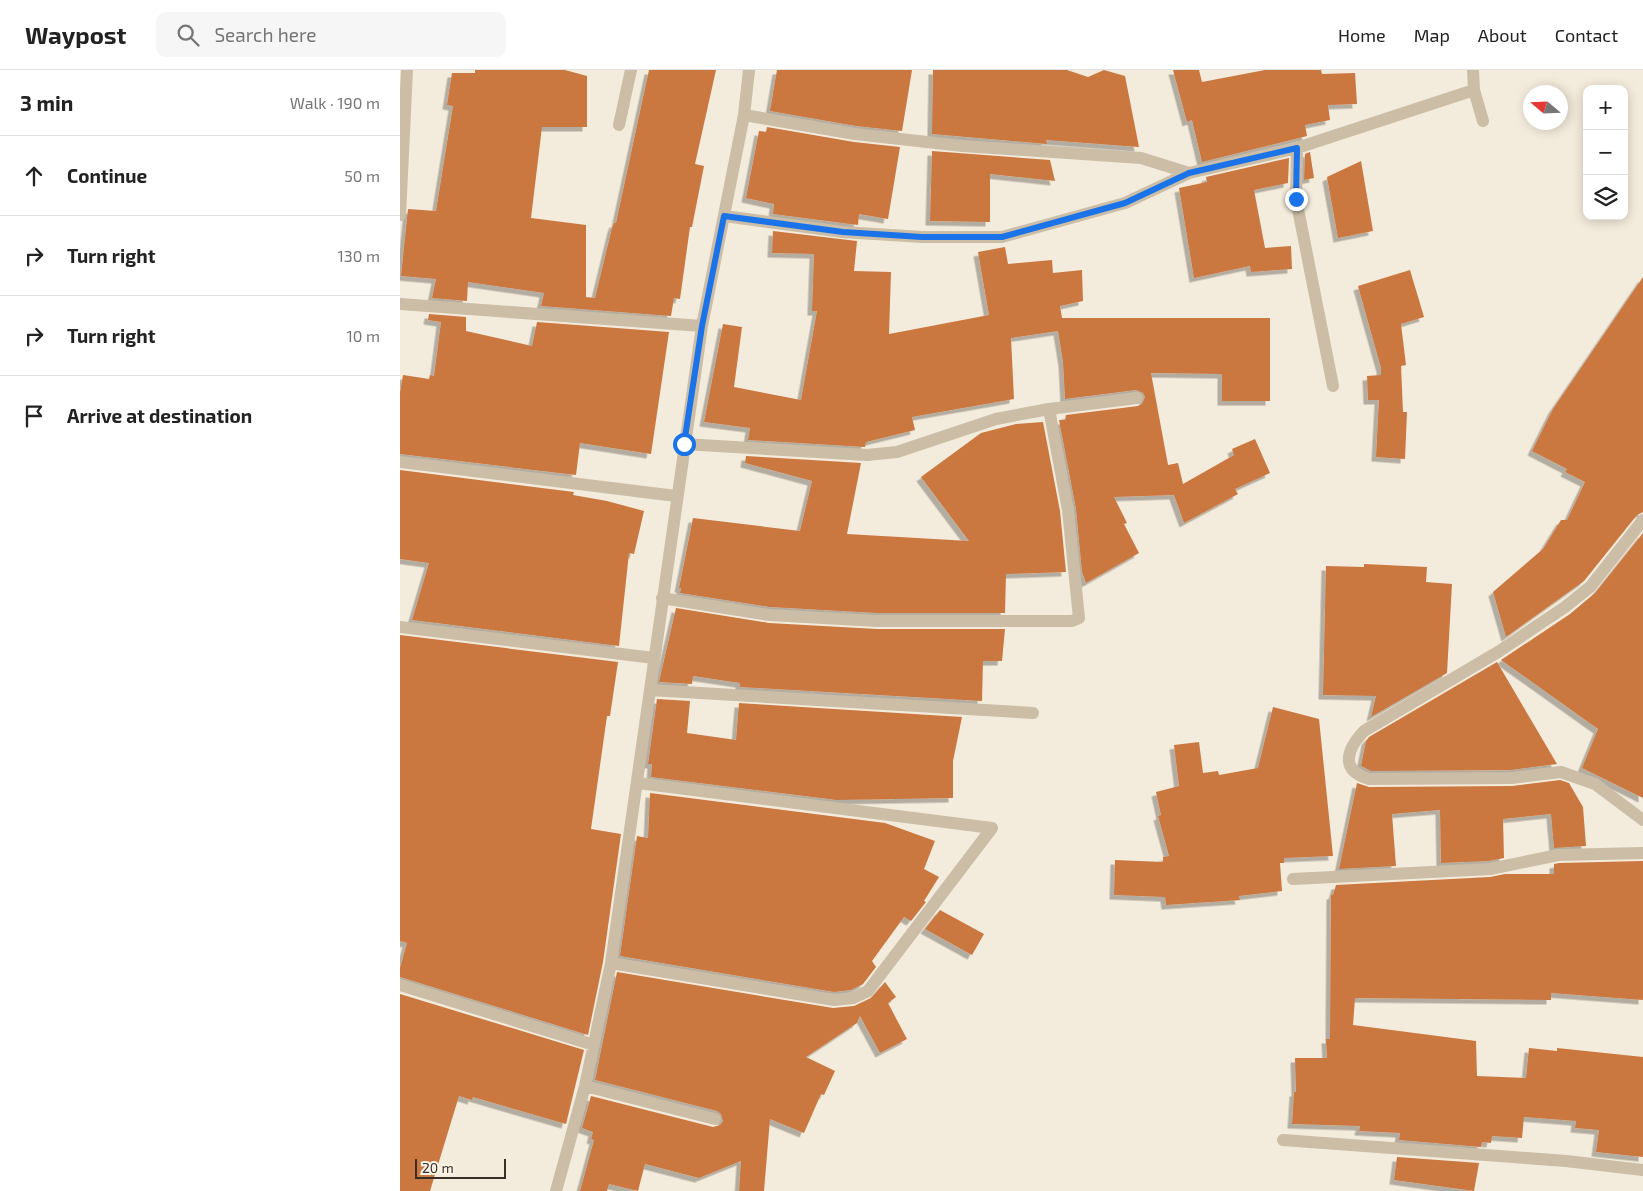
<!DOCTYPE html>
<meta charset="utf-8">
<style>
:root{--surface:#fff;--page:#f6f6f6;--text:#222;--muted:#767676;--line:#e0e0e0}
body{margin:0;font-family:"Exo 2",sans-serif;background:var(--page);color:var(--text)}
.controls{position:absolute;right:15px;top:15px;display:grid;overflow:hidden;border-radius:10px;box-shadow:0 2px 12px #0003}
.controls button{width:45px;height:45px;display:grid;place-items:center;padding:0;border:0;border-bottom:1px solid var(--line);background:var(--surface);color:var(--text);font:25px sans-serif}
.compass{position:absolute;left:1123px;top:15px;width:45px;height:45px;border-radius:50%;background:var(--surface);box-shadow:0 2px 12px #0003;rotate:289deg}
.scale{position:absolute;left:15px;bottom:12px;width:91px;box-sizing:border-box;padding-left:5px;border:2px solid #372f27;border-top:0;font-size:14px;line-height:18px;white-space:nowrap;color:#372f27;-webkit-text-stroke:4px #faf4e7;paint-order:stroke}
.stop{position:absolute;width:15px;height:15px;margin:-11px;border:4px solid #1a73e8;border-radius:50%;background:#fff}
.stop.end{background:#1a73e8;border-color:#fff;box-shadow:0 1px 5px #0008}
.list{margin:0;padding:0;list-style:none}
h2{display:flex;justify-content:space-between;align-items:center;height:65px;margin:0;padding:0 20px;font-size:21px}
h2 small{font-size:16px;font-weight:400;color:var(--muted)}
.list li{display:grid;grid-template-columns:32px 1fr auto;gap:15px;align-items:center;box-sizing:border-box;height:80px;padding:0 20px;border-top:1px solid var(--line)}
.list b{display:block;font-size:19px;white-space:nowrap}
.list em{font-size:16px;font-style:normal;color:var(--muted)}
.icon{flex:none;width:28px;height:28px;fill:none;stroke:currentColor;stroke-width:2;stroke-linecap:round;stroke-linejoin:round}
.map{position:relative;flex:none;width:1243px;height:1121px;overflow:hidden}
header{display:flex;align-items:center;gap:30px;box-sizing:border-box;height:70px;padding:0 25px;background:var(--surface);border-bottom:1px solid var(--line)}
header strong{font-size:24px}
nav{display:flex;gap:28px;margin-inline-start:auto;font-size:18px}
.search{width:350px;height:45px;background:var(--page);display:flex;align-items:center;gap:12px;box-sizing:border-box;padding:0 18px;border-radius:10px;color:var(--muted);font-size:19px}
main{display:flex}
aside{flex:1;background:var(--surface)}
.map>svg:first-child{display:block}
.building{fill:#cb7741;filter:url(#shadow)}
.lines{fill:none;stroke-linecap:round;stroke-linejoin:round}
.minor{stroke:#cbbda6;stroke-width:12}
.route{stroke:#1a73e8;stroke-width:6}
</style>
<header>
<strong>Waypost</strong>
<div class="search"><svg class="icon" aria-label="search" viewBox="0 0 24 24"><circle cx="10" cy="10" r="6"/><path d="M15 15l6 6"/></svg>Search here</div>
<nav><a>Home</a><a>Map</a><a>About</a><a>Contact</a></nav>
</header>
<main>
<aside>
<h2>3 min<small>Walk · 190 m</small></h2>
<ul class="list">
<li><svg class="icon" aria-label="ahead" viewBox="0 0 24 24"><path d="M12 20V5M6 11l6-6 6 6"/></svg><div><b>Continue</b></div><em>50 m</em></li>
<li><svg class="icon" aria-label="right" viewBox="0 0 24 24"><path d="M7 20v-9h11M14 6l5 5-5 5"/></svg><div><b>Turn right</b></div><em>130 m</em></li>
<li><svg class="icon" aria-label="right" viewBox="0 0 24 24"><path d="M7 20v-9h11M14 6l5 5-5 5"/></svg><div><b>Turn right</b></div><em>10 m</em></li>
<li><svg class="icon" aria-label="arrive" viewBox="0 0 24 24"><path d="M6 21V4h12l-3 4 3 4H6"/></svg><div><b>Arrive at destination</b></div></li>
</ul>
</aside>
<div class="map">
<svg width="1243" height="1121" viewBox="0 0 1243 1121">
<defs>
<filter id="shadow"><feDropShadow dx="-4.5" dy="4.5" stdDeviation="0" flood-color="#0004"/></filter>
</defs>
<rect width="100%" height="100%" fill="#f3ebdb"/>
<path class="building" d="M75 0H165L187 6V57H142L131 148 186 155V227L195 228 212 158 214 153H216L249 0H316L295 94 304 96 292 157H290L280 229 274 228 271 246 141 236 144 223 68 212 67 231 32 228 36 209 1 206 8 139 36 141 53 36 47 35 52 3H75Z
M377 0H512L502 61 456 56 370 41Z
M533 0H667L688 7 704 0 725 6 739 77 646 70 647 74 532 64Z
M773 0H799L802 12 865 0H921L922 4 955 3 957 34 928 35 930 50 905 55 907 66 802 92 792 50 787 52Z
M367 57 454 72 500 77 488 149 459 144 458 155 373 144 374 134 346 128 359 61 366 62Z
M532 81 650 90 655 111 590 104V152L530 151Z
M910 82 914 108 904 110 905 84Z
M889 88 888 113 854 120 865 178 891 176 892 199 851 202 850 196 794 208 779 118 807 112 806 107Z
M961 91 973 161 938 168 927 107Z
M373 161 457 171 454 201 491 202 489 264 589 245 578 182 605 177 608 194 652 190 653 203 682 200 683 231 660 236 662 248H870V331H822V304L751 303 768 395 778 393 783 414 834 385 832 379 855 369 870 403 835 419 838 424 784 453 774 425 714 427 727 453 724 454 739 483 686 513 682 502 676 439 659 350H665L666 345 738 336 742 334 745 327 743 323 736 320 665 329 663 292 658 261 611 268 614 329 512 347 515 360 466 372 465 377 348 370 350 358 304 352 323 254 342 257 334 317 401 330 417 241H412L414 184 372 183Z
M1010 200 1024 247 1001 254 1006 295 1001 296 1003 342H1007L1005 389 976 387 979 330H968L967 306 981 305V298L958 216Z
M1243 207V442L1237 445 1184 511 1106 567 1093 522 1143 479 1161 450H1167L1185 412 1165 402 1167 399 1132 381 1153 339Z
M29 244 66 247V261L132 276 137 252 269 262 251 384 180 373 176 405 0 384V323L3 305 29 309 30 305 34 306 41 252 28 250Z
M643 352 660 441 666 502 606 504 605 543H477L370 537 280 523 281 518H279L293 448 400 461 412 411 345 393 346 386 461 393 447 464 569 471 521 407 581 363 616 354Z
M0 400 174 422 173 425 207 431 244 441 234 484 229 483 219 576 12 550 29 493 0 489Z
M1243 463V728L1182 698 1198 659 1101 590 1170 544 1195 523Z
M964 494 1027 497 1026 512 1052 514 1047 603 971 647 976 626 923 625 926 496 964 497Z
M276 538 369 553 477 559H605L602 591H583L582 631 340 617V613L293 606 292 614 259 612Z
M0 565 218 592 210 646H207L191 759 221 764 203 892 188 965 0 907V898L7 873 0 871Z
M1097 592 1157 694 1111 700 971 701 961 696 966 671 969 667Z
M257 629 290 631 287 663 336 670 339 633 562 647 553 691V728L437 730 251 707 252 694H248Z
M873 637 919 649 933 786 884 788V793H880L882 821 839 826 840 830 766 835 765 827 714 825 715 790 763 792V787L769 786 758 746 761 745 756 722 779 716 774 675 799 672 803 703 818 701 819 705 858 698Z
M1160 710 1169 713 1183 737 1186 776 1154 778 1151 744 1103 749 1104 788 1089 791 1041 793 1040 740 992 744 996 796 939 799 957 713 969 717 1112 716Z
M250 723 485 753 535 771 524 799 539 807 524 831 526 832 511 851 504 847 472 891 476 897 463 914 451 920 434 922 220 886 237 766 248 768Z
M1243 791V930L1151 923V930L955 928 953 955 1076 971 1077 1006 1126 1008 1129 978 1157 981V978L1243 987V1087L1196 1082 1199 1060 1175 1058 1176 1051 1124 1047 1122 1068 1092 1066 1091 1073 1082 1072 1081 1077 999 1070 1000 1063 959 1061 960 1056 892 1054 894 1022H896L895 988H927L926 969H930L931 825H933L936 815 1090 807 1105 804H1154V794L1159 793Z
M540 840 584 864 572 885 525 859Z
M217 902 433 938 454 936 471 928 485 912 496 927 488 933 507 969 480 983 460 946 457 953 406 987 435 1001 424 1025 421 1024 404 1063 370 1049 364 1121H339L341 1091 299 1108 245 1094 238 1121 209 1114 207 1121H180L194 1070 191 1069 193 1062 182 1058 191 1026 313 1057 320 1055 323 1051 321 1044 317 1041 195 1010Z
M0 924 184 980 166 1054 73 1027 72 1030 59 1026 30 1121H0Z
M997 1087 1079 1093 1074 1121 994 1110Z"/>
<g class="lines">
<path class="minor" d="M1073 0 1074 20 1083 51
M344 45 455 64 563 76 741 88 789 103
M219 55 231 0
M897 78 896 129 933 316
M0 145 7 0
M324 146 443 162 522 167H602L725 133 789 103 897 78 1074 20
M0 234 302 256
M284 374 467 385 497 382 596 349 649 339 737 328
M0 392 276 426
M1243 450 1190 517 1165 537 1098 582 964 661C947 679 939 700 969 709L1112 708 1161 702 1195 714 1243 750
M262 528 369 545 477 551H672L679 548 668 440 649 339
M0 557 254 588
M250 620 633 643
M238 713 592 758
M893 809 1090 799 1158 785 1243 783
M211 893 434 930 453 928 468 921 592 758
M0 915 194 975
M185 1016 315 1049
M883 1070 1166 1091 1243 1100
M156 1121 185 1016 211 893 302 256 344 45 349 0"/>
</g>
<g class="lines">
<path class="route" d="M284 374 302 256 324 146 443 162 522 167H602L725 133 789 103 897 78 896 129"/>
</g>
</svg>
<div class="controls">
<button>+</button>
<button>−</button>
<button><svg class="icon" aria-label="layers" viewBox="0 0 24 24"><path d="M12 4l9 5-9 5-9-5zM3 14l9 5 9-5"/></svg></button>
</div>
<svg class="compass" viewBox="-18 -18 36 36"><path d="M0-13l5 13h-10z" fill="#e53935"/><path d="M0 13l5-13h-10z" fill="#767676"/></svg>
<div class="scale">20 m</div>
<div class="stop" style="left:284px;top:374px"></div>
<div class="stop end" style="left:896px;top:129px"></div>
</div>
</main>
